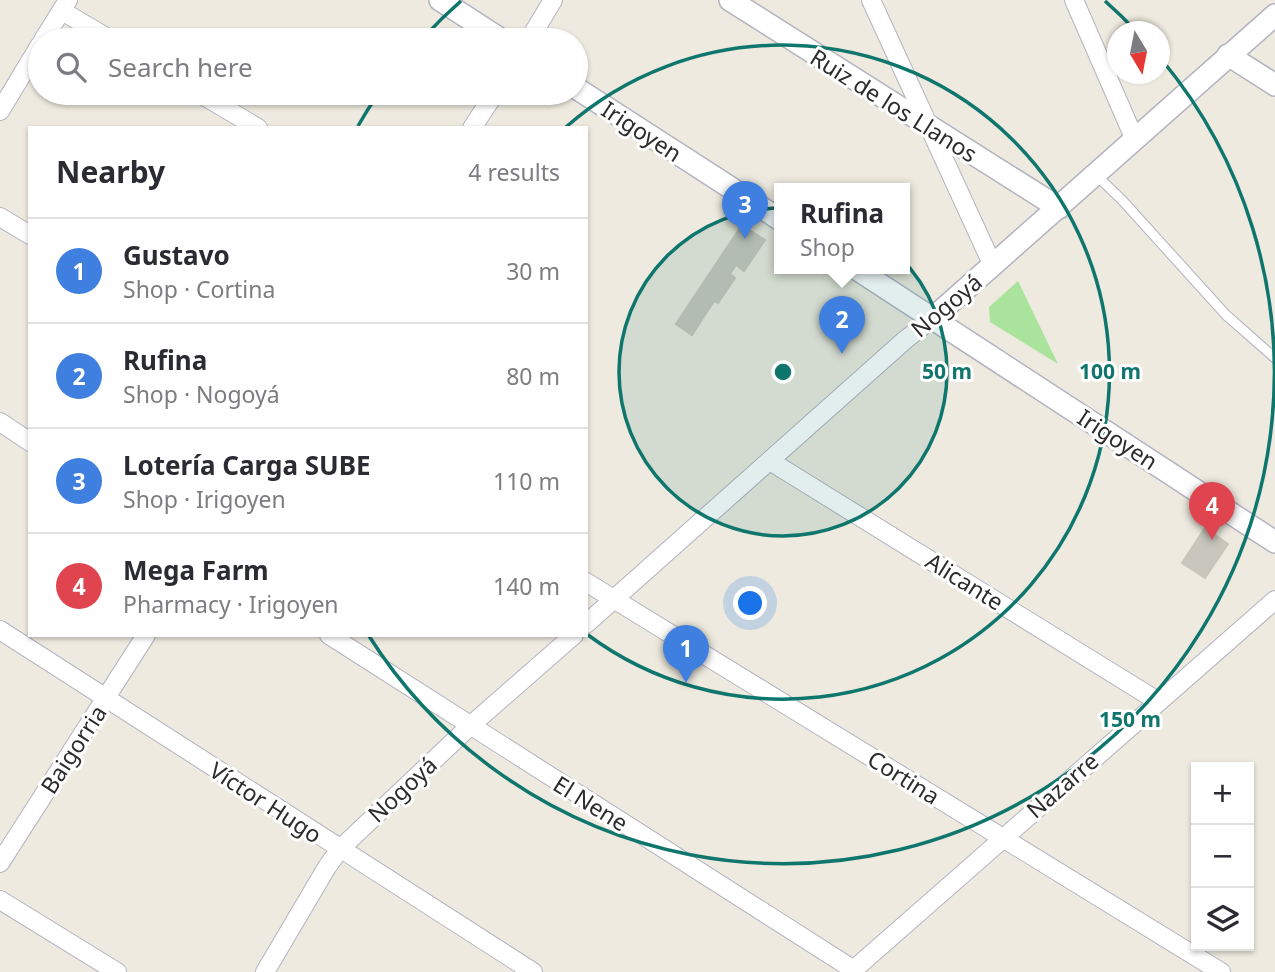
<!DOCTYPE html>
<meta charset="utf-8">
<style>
:root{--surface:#fff;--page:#f2f2f3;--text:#2b2b33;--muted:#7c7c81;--line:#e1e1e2;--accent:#0f766e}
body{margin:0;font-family:"Noto Sans",sans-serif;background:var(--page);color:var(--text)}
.controls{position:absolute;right:21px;bottom:21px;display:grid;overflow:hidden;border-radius:0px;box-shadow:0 2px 5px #0004}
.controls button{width:63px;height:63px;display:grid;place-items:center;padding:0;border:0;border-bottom:2px solid var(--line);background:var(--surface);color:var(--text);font:35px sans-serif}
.compass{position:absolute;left:1107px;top:21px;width:63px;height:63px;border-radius:50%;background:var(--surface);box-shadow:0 2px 5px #0004;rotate:170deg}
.you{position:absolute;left:751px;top:604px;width:24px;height:24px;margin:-18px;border:5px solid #fff;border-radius:50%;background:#1a73e8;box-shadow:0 0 0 10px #1a73e833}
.badge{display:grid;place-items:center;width:46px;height:46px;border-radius:50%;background:var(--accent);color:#fff;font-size:23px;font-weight:700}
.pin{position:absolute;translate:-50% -58px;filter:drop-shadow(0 2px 4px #0008)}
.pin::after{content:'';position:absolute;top:37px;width:24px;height:21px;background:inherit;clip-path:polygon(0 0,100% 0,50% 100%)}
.popup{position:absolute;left:774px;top:183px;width:136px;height:91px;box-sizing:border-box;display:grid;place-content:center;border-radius:0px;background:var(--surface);filter:drop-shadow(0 2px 5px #0005);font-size:23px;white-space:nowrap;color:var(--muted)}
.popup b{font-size:26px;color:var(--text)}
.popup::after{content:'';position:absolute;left:50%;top:100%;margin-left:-14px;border:14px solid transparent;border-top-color:var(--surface)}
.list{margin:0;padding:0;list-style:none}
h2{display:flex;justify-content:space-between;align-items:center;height:91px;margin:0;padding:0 28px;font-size:30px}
h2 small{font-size:23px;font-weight:400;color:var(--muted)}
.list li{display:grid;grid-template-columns:46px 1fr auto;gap:21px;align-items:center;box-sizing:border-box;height:105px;padding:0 28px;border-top:2px solid var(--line)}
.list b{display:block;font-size:26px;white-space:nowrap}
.list p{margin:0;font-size:23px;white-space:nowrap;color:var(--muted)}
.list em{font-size:23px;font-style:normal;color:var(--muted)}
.icon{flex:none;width:38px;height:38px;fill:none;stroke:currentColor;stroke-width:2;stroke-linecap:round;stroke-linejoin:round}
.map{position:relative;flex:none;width:1275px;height:972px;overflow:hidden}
.search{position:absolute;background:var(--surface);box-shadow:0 2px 5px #0004;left:28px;top:28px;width:560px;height:77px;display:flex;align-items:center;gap:18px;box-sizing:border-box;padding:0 24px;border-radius:38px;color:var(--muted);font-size:26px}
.panel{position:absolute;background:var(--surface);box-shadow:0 2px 5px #0004;left:28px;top:126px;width:560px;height:511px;border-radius:0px}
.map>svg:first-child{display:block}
.green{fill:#aae49c}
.building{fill:#c9c6be;stroke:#c9c6b8;stroke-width:2}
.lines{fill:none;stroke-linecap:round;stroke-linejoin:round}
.service-casing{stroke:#b2b3c0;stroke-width:11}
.minor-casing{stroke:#b2b3c0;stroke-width:20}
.tertiary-casing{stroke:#b2b3c0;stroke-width:24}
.service{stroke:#fff;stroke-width:9}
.minor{stroke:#fff;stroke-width:18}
.tertiary{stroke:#fff;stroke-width:21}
.ring{fill:none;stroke:#0f766e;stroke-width:3.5}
.labels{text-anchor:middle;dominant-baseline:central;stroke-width:6;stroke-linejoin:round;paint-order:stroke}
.street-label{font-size:23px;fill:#2c2c2c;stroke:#fff}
.centre{fill:#0f766e;stroke:#fff;stroke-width:3.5}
.ring-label{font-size:21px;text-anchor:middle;font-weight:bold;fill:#0f766e;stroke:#fff;stroke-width:6;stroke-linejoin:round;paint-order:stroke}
</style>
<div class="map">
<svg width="1275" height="972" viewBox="0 0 1275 972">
<rect width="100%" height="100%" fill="#eeeadf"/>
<path class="green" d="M1018 281 1058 364 990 322 989 307Z"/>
<path class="building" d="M742 225 765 240 744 271 736 265 730 274 735 278 718 303 714 301 692 335 676 324Z
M1205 528 1228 544 1205 578 1182 563Z"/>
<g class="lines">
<g class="service-casing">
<path id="service" d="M1096 175 1122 200 1226 315 1275 358"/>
</g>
<g class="minor-casing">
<path id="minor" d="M871 0 993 266
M1074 0 1135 140
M62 11 111 40
M43 40 68 0
M529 40 553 0
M199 93 258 128
M0 111 40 45
M472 128 495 93
M0 217 30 235
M0 422 30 442
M770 461 1159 702
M586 582 1221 972
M586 624 905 340 933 318
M0 630 533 972
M329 635 854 970
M0 863 146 635
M0 900 117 972
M265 972 327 867 340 849 470 726 574 635
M851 972 1275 600"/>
</g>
<g class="tertiary-casing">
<path id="tertiary" d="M440 0 502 40
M730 0 1059 208
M1228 55 1275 85
M576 88 779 219
M855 268 1275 542
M933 318 1275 15"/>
</g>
<use href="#service" class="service"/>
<use href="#minor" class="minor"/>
<use href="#tertiary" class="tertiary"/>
</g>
<circle cx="783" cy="372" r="164" fill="#0f766e" fill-opacity=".12"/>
<g class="ring">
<circle cx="783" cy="372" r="164"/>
<path d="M566 127A327 327 0 1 1 588 635"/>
<path d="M358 126A491 491 0 0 1 378 94M424 37A491 491 0 0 1 461 1M1105 1A491 491 0 0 1 1136 31M1162 60A491 491 0 1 1 369 636"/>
</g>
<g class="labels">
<g class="street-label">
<text transform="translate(894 105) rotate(32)">Ruiz de los Llanos</text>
<text transform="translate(642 131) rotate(33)">Irigoyen</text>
<text transform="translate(946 305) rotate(-40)">Nogoyá</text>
<text transform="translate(1118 439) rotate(33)">Irigoyen</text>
<text transform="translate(965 581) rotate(32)">Alicante</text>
<text transform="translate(73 749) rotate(-57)">Baigorria</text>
<text transform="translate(904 777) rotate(32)">Cortina</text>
<text transform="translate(1062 785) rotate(-41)">Nazarre</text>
<text transform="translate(402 789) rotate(-43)">Nogoyá</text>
<text transform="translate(266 802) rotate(33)">Víctor Hugo</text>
<text transform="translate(591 803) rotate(32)">El Nene</text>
</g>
</g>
<circle cx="783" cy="372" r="10" class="centre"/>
<g class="ring-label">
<text x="947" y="379">50 m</text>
<text x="1110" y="379">100 m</text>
<text x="1130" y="727">150 m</text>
</g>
</svg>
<div class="controls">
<button>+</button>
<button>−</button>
<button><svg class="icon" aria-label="layers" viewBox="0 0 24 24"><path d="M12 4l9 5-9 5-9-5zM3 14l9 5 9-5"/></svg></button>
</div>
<svg class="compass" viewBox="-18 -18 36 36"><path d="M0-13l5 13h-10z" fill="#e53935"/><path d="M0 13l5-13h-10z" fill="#7c7c81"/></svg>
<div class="you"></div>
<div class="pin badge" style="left:686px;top:683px;background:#3f7fe0">1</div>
<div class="pin badge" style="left:842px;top:354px;background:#3f7fe0">2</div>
<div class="popup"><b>Rufina</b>Shop</div>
<div class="pin badge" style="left:745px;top:239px;background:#3f7fe0">3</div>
<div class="pin badge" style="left:1212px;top:540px;background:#e0444e">4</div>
<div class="search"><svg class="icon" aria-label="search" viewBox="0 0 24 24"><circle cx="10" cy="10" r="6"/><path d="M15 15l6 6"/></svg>Search here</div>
<section class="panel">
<h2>Nearby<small>4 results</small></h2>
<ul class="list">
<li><span class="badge" style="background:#3f7fe0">1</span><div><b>Gustavo</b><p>Shop · Cortina</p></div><em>30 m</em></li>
<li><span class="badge" style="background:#3f7fe0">2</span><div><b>Rufina</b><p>Shop · Nogoyá</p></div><em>80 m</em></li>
<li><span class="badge" style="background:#3f7fe0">3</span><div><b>Lotería Carga SUBE</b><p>Shop · Irigoyen</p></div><em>110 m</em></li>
<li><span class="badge" style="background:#e0444e">4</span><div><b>Mega Farm</b><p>Pharmacy · Irigoyen</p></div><em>140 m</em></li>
</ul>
</section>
</div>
